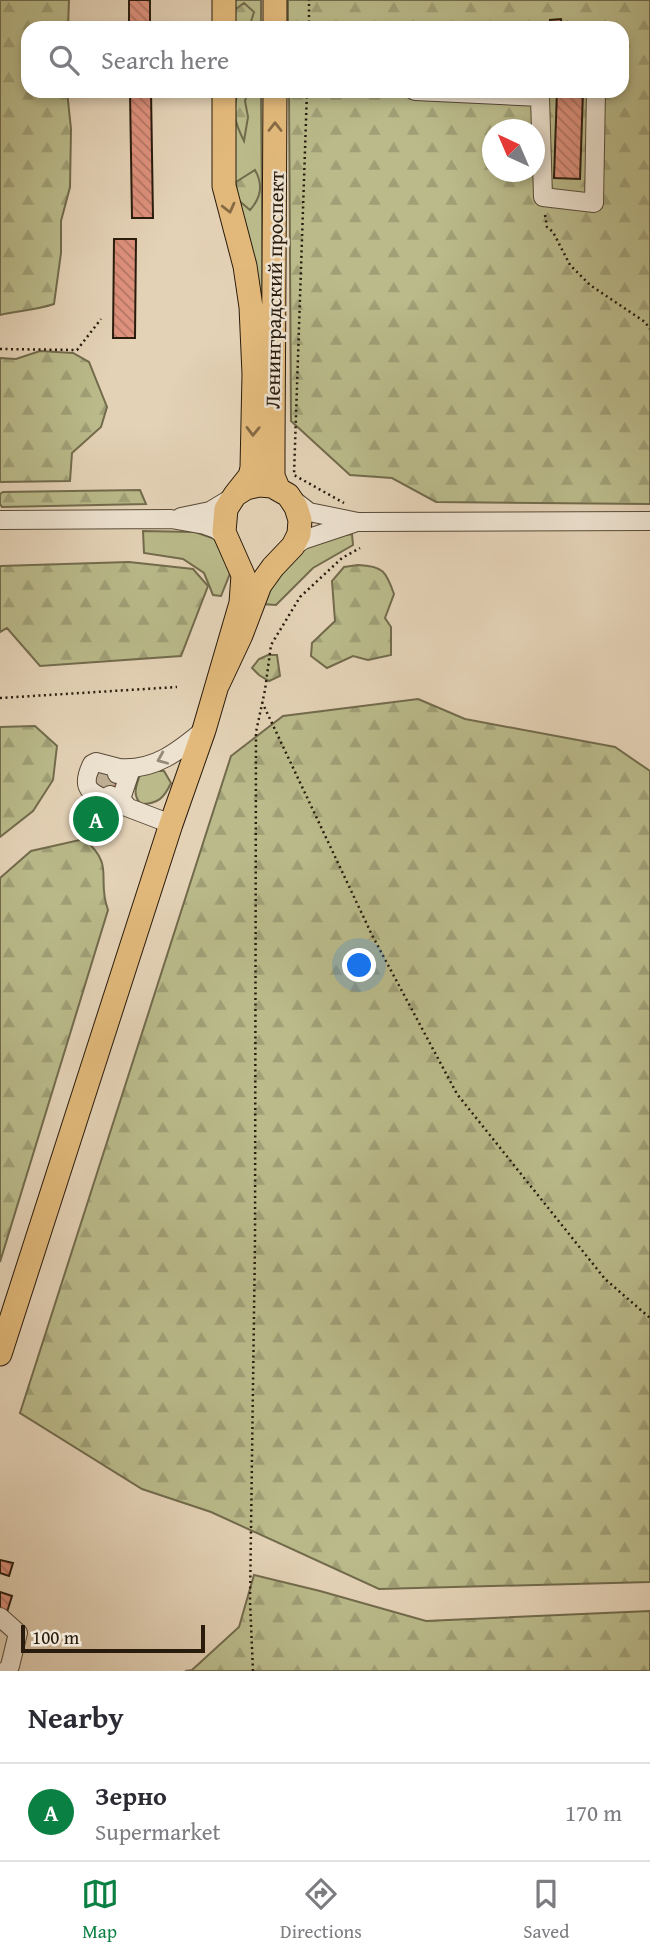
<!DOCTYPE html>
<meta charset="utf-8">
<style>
:root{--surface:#fff;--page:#f7f7f7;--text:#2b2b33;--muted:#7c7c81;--line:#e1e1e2;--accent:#0b8043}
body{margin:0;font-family:"Gentium Book Plus",serif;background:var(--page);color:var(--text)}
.compass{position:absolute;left:482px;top:119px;width:63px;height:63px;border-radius:50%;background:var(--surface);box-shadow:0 4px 10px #0003;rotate:316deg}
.scale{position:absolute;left:21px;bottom:18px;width:184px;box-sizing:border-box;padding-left:7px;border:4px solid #291c0d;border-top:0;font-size:19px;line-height:24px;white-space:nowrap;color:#291c0d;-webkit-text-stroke:5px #ede2d0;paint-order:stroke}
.you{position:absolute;left:360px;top:966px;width:24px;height:24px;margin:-18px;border:5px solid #fff;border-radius:50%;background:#1a73e8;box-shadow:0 0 0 10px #1a73e833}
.badge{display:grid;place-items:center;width:46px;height:46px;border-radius:50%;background:var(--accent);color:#fff;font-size:23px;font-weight:700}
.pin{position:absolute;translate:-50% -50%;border:4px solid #fff;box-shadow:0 2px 7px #0006}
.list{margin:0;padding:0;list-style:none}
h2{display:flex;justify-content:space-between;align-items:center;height:91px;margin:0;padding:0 28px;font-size:30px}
h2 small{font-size:23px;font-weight:400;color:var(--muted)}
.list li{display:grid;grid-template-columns:46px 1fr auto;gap:21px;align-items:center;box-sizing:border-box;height:98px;padding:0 28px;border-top:2px solid var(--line)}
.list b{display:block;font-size:26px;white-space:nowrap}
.list p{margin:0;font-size:23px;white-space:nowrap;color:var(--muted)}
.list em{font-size:23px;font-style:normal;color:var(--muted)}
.icon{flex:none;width:38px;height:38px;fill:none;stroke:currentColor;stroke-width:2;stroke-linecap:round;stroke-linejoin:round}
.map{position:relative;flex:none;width:650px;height:1671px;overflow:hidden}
.search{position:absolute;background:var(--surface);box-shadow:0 4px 10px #0003;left:21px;right:21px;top:21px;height:77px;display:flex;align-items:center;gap:18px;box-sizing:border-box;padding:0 24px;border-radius:21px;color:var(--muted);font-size:26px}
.sheet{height:189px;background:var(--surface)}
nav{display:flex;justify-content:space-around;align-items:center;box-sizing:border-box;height:98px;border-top:2px solid var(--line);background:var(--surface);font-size:19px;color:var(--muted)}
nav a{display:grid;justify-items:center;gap:4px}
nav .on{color:var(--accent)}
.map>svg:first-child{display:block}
.green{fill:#baba8a;stroke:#726b4c;stroke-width:2}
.forest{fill:url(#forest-firs);stroke:#726b4c;stroke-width:2;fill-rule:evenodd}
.building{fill:url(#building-back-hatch);stroke:#291c0d;stroke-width:2}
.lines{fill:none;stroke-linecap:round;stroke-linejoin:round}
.minor-tunnel{stroke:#bfae94;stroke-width:18;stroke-dasharray:18 9;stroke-linecap:butt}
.minor-casing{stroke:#584a37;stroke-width:20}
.major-casing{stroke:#291c0d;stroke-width:25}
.path{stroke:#291c0d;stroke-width:2.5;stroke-dasharray:2 3.5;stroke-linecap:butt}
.minor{stroke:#ede2d0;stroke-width:18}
.major{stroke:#e2b97b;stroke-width:23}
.oneway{stroke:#866a44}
.oneway2{stroke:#958978}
.labels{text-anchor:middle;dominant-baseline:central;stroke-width:5;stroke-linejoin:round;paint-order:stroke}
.street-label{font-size:21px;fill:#291c0d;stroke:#ede2d0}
</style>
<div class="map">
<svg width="650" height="1671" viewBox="0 0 650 1671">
<defs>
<pattern id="forest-firs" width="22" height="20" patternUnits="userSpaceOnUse" patternTransform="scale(1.75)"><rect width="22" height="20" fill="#baba8a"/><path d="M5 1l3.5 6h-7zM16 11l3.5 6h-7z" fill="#a09f76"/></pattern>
<pattern id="building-back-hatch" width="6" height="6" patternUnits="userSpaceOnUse" patternTransform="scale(1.75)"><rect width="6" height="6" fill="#de917d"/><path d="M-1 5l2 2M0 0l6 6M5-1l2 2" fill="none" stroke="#b47665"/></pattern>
</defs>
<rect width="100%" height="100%" fill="#e4d2b6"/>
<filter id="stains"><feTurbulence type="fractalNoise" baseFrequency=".00286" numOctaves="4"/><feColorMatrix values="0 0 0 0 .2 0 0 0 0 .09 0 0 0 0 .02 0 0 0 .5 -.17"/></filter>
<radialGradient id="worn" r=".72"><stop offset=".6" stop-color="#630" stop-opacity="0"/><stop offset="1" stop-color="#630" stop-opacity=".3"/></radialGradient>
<path class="green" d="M229 0H261V28H229Z
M229 91H261L263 321 230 190Z
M143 531 195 532 215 539 231 571 221 596 213 595 204 573 183 559 144 553Z
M352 534 353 545 313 568 276 605 262 604C272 575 295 549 324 539 333 536 343 535 352 534Z
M149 771H164L171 783C164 798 158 804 141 804 132 795 136 786 140 775Z"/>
<path class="forest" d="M0 0H69L68 28H28V91H67L71 129 70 187 61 221V253L54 304C36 310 18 311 0 315Z
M288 0H650V504L436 502 392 478 350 475 291 421 289 91H622V28H288ZM492 130H534V172H492Z
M244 3 254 12 249 28H234L233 11Z
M238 91H248L245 101 248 117 244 141C234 121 232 113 238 91Z
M255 170C263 184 261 198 250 210L237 199 236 182Z
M40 351 73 353 89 362 107 407 101 427 72 453 70 481 0 482V358L16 359Z
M140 490 146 504 2 507 0 504V494L3 492Z
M129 562 193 569 208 586 181 656 40 666 7 628 0 632V566Z
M358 565C383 566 386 571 394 594L385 618 391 627V655L368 660 353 656 327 668 311 656 312 643 335 621 332 581 344 567Z
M268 655H277L280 676 269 681 259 675 252 668 259 659Z
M418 699 465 719 615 747 650 771V1582L379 1589 211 1512 142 1489 20 1413 231 756 283 716Z
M35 726 57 746 53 780 33 811 0 837V727Z
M84 839C116 866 96 878 108 910L0 1262V878L31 851Z
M254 1575 320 1591 426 1621 650 1611V1671H185L192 1670 239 1627Z"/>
<path class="building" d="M129 0H150V28H129Z
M561 19 562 28H551L550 20Z
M130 91H151L153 218H132Z
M557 91H583L580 179 554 178Z
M114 239H136L135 338H113Z
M98 768 124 777 120 793 93 784Z
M92 805 110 812 101 832 84 825Z
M0 1560 13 1563 9 1576 0 1573Z
M0 1592 12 1596 7 1612 0 1610Z"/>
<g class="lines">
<path class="minor-tunnel" d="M103 789 109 770"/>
<g class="minor-casing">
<path id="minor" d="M415 91 540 97 543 197 594 203 596 91
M291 498 309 512 358 522 650 521
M181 517 210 511 235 496
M0 520 171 519 205 525 216 529 226 537
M290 549 303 540 354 523
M117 774 119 768C154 771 179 751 204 730
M110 795 116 803 171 824
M116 803C94 794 78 792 92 764L96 762 119 768
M127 806 121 799 131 769
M0 1617 18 1633 10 1666 6 1671"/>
</g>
<g class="major-casing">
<path id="major" d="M275 0V28
M224 28V0
M224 91V186L245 266 251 307 254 374 252 468 250 476 235 495
M275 91 273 449V476L278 488
M0 1354 171 824 204 730 241 603 243 575 224 532 226 509 235 495 246 488 259 485 272 486 288 495 296 507 300 520 299 534 293 546 273 567 260 585 241 635 218 684"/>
</g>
<path class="path" d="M309 28V0
M307 91 294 475 344 503
M545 215 547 227 553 232 570 265 590 285 645 322 650 329
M0 349 77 350 101 319
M0 698 177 687
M262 702 372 935 457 1094 605 1279 650 1318
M253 1671 250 1601 255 1242 256 732 265 690 271 645 300 597 342 558 360 548"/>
<use href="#minor" class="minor"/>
<use href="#major" class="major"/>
</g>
<defs><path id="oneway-chevron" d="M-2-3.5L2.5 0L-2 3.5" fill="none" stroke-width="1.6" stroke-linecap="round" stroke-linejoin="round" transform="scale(1.75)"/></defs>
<g class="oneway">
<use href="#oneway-chevron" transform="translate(275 127) rotate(-90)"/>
<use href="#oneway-chevron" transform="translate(229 208) rotate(76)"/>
<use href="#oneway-chevron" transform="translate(253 431) rotate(91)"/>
</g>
<use class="oneway2" href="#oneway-chevron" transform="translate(162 759) rotate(157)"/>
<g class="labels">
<g class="street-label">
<text transform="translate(274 290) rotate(-89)">Ленинградский проспект</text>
</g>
</g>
<rect width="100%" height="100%" filter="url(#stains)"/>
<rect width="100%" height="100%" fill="url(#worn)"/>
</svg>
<svg class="compass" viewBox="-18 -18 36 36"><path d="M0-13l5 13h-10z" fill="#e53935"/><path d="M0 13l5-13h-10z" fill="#7c7c81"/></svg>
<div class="scale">100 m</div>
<div class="you"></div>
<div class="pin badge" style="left:96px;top:819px">A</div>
<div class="search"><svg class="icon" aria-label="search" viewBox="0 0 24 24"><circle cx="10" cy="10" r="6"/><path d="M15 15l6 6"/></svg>Search here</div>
</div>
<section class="sheet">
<h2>Nearby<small></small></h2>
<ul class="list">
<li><span class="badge">A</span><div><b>Зерно</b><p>Supermarket</p></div><em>170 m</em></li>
</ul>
</section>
<nav>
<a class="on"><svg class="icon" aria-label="map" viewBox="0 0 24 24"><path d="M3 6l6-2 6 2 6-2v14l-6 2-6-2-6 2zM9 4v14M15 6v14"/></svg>Map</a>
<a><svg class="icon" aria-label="directions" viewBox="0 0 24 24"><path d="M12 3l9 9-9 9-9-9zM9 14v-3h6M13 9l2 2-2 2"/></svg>Directions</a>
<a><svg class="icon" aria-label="saved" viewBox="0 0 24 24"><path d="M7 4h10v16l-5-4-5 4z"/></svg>Saved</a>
</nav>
